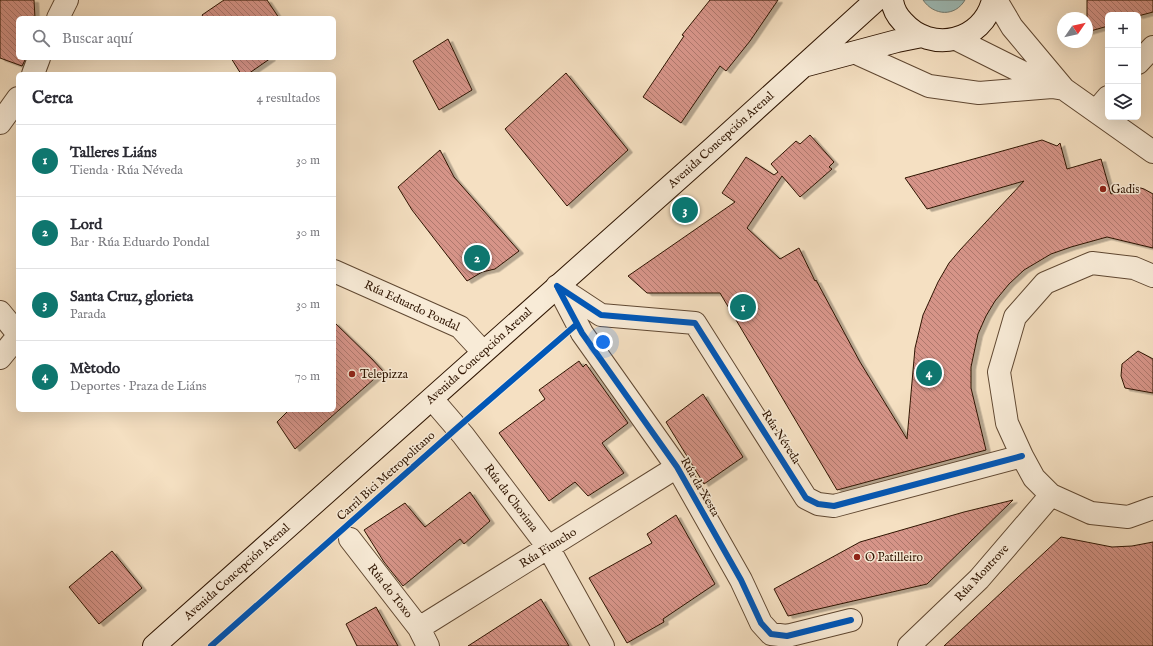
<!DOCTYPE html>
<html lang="es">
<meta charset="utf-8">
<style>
:root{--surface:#fff;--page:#f7f7f7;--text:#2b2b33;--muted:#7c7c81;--line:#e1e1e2;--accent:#0f766e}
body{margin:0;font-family:"IM FELL English",serif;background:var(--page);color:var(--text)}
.controls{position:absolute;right:12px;top:12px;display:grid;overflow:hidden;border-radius:6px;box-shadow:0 4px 16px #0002}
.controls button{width:36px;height:36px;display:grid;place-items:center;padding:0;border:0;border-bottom:1px solid var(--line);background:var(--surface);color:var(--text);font:20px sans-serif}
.compass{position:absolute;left:1057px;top:12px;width:36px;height:36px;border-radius:50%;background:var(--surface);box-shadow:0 4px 16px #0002;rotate:56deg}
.you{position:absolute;left:603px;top:342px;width:14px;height:14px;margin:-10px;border:3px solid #fff;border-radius:50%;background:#1a73e8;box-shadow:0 0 0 6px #1a73e833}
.badge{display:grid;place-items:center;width:26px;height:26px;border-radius:50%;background:var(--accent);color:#fff;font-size:13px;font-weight:700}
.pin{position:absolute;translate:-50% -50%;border:2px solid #fff;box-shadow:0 1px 4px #0006}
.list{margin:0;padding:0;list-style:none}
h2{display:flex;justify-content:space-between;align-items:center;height:52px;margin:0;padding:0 16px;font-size:17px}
h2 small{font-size:13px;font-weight:400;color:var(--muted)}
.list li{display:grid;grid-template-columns:26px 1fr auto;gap:12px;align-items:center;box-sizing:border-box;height:72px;padding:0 16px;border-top:1px solid var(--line)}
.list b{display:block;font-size:15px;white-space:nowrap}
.list p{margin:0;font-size:13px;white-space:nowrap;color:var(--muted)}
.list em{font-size:13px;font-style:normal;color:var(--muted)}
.icon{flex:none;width:22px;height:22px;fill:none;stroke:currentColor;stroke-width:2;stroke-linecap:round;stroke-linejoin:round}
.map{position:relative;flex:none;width:1153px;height:646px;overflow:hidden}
.search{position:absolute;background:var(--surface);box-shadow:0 4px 16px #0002;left:16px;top:16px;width:320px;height:44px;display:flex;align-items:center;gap:10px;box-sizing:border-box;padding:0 14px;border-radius:6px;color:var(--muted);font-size:15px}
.panel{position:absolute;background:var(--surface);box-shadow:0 4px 16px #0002;left:16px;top:72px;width:320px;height:340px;border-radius:6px}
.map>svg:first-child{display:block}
.water{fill:#9dbcb8;stroke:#71796f}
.building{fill:url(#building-back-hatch);stroke:#2f1502;filter:url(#shadow)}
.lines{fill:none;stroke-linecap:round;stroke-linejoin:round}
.minor-casing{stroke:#604832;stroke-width:24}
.tertiary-casing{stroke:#604832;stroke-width:24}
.secondary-casing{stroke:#2f1502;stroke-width:24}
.minor{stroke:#f8ebd7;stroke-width:22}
.tertiary{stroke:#f8ebd7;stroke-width:22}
.secondary{stroke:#f8ebd7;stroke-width:22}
.cycleway-casing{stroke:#f8ebd7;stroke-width:8}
.cycleway{stroke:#0057b8;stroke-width:6}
.poi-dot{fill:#8f2418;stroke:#f8ebd7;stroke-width:1.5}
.labels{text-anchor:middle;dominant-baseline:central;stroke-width:3;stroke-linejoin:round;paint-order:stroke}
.street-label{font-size:12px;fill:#2f1502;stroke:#f8ebd7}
.poi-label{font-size:12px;fill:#2f1502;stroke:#f8ebd7;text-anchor:start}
</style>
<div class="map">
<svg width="1153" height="646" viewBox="0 0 1153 646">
<defs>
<pattern id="building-back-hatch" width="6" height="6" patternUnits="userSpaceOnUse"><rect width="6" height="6" fill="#d69488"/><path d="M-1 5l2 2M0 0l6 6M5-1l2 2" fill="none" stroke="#ae786d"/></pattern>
<filter id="shadow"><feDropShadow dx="4.5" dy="2.5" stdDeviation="0" flood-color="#0004"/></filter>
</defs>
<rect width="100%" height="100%" fill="#f5e0c2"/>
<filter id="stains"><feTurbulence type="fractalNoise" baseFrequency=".005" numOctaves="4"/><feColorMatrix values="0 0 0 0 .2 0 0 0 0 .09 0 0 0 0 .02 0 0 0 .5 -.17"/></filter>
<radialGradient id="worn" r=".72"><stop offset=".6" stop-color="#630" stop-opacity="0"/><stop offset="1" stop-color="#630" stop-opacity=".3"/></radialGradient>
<path class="water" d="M923 0H965C955 17 934 16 923 0Z"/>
<path class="building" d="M0 0H34L35 18H18V58H26L22 66 0 58Z
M224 0H267L279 18H204L202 15Z
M710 0H778L750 41 726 71 720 66 681 123 643 97 684 36 682 35Z
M1087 0H1153V12L1138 16V15H1108V26L1087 32Z
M448 39 472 90 439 110 413 61Z
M231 58H271L248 74H241Z
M566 73 628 150 567 206 505 129Z
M810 135 834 162 829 167 832 169 800 197 782 176 747 228 780 259 799 248 815 281 816 280 860 362 907 439 915 348 923 315 938 282 949 263 960 250 1024 181 927 209 905 178 1042 140 1057 146 1060 143 1067 169 1101 159 1111 194 1134 186 1144 189 1153 194V248L1107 237 1071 247 1051 254 1024 270 1009 284 995 301 986 316 978 334 971 367V388L986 450 837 490 720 293H647L628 276 735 202 722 193 746 157 774 175 778 172 771 164 796 141 800 144Z
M440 150 454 177 519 251 495 269 482 272 467 281 412 210 398 187Z
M334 322 372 359 383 371 295 449 277 422 289 410H334Z
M1138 351 1153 359V393L1125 388 1121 376 1122 364Z
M579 361 583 367 586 364 628 423 602 443 624 473 588 496 575 482 549 501 499 433 545 399 539 390Z
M703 394 743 457 704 484 666 422Z
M470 492 490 521 464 544 460 539 403 586 384 562 364 530 405 503 425 527Z
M1013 500 927 584 788 616 774 589 860 542 964 512Z
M676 515 715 584 663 619 664 622 627 643 589 578 652 543 647 534Z
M1061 537 1112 547 1132 546 1153 542V646H944Z
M112 551 142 588 99 624 69 587Z
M541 599 569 646H468Z
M376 607 398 646H357L346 624Z"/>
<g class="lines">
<g class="minor-casing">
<path id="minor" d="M58 18 67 0
M1138 63 1153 47
M33 74 39 58
M1096 111 1108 97
M0 123 18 98
M334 271 460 327 483 352
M1153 276 1134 268 1092 263 1045 283 1015 317 999 372 1007 423 1022 456 1034 478 1051 495 1091 513 1128 517 1153 508
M557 286 601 315 695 323 806 498 818 504 834 506 1022 456
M558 287 582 333 677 467 741 580 761 623 771 634 787 636 851 620
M0 312 18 334
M0 358 18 336
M432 399 463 435 548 547 603 646
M350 539 419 628 428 646
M419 628 677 467
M909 646 979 579 1051 495"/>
</g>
<g class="tertiary-casing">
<path id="tertiary" d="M996 0 1012 27 1064 89 1153 152
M956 39 1052 87
M856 53 929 86 979 93 1052 87 1064 89"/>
</g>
<g class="secondary-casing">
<path id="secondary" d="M892 0C893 8 897 16 903 22 931 54 983 42 993 0
M807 65 897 41 922 36
M154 646 713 148 876 0"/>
</g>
<use href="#minor" class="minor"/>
<use href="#tertiary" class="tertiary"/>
<use href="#secondary" class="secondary"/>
<g class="cycleway-casing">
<path id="cycleway" d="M557 286 601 315 695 323 806 498 818 504 834 506 1022 456
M558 288 582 333 677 467 741 580 761 623 771 634 787 636 851 620
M211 646 457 428 577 324"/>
</g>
<use href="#cycleway" class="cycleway"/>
</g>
<g class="poi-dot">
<circle cx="1103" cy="189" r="4"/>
<circle cx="352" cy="374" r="4"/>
<circle cx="857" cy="557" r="4"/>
</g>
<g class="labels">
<g class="street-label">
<text transform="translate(721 140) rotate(-42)">Avenida Concepción Arenal</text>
<text transform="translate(412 306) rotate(25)">Rúa Eduardo Pondal</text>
<text transform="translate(479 356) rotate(-42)">Avenida Concepción Arenal</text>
<text transform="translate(781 437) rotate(57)">Rúa Néveda</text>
<text transform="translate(386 476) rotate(-42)">Carril Bici Metropolitano</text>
<text transform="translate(700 487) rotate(60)">Rúa da Xesta</text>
<text transform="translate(511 498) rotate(53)">Rúa da Chorima</text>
<text transform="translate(548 548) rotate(-32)">Rúa Fiuncho</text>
<text transform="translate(237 572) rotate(-42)">Avenida Concepción Arenal</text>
<text transform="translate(982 573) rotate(-47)">Rúa Montrove</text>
<text transform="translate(390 591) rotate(52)">Rúa do Toxo</text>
</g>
<g class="poi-label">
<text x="1111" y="189">Gadis</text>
<text x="360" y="374">Telepizza</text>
<text x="865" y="557">O Patilleiro</text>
</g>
</g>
<rect width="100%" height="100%" filter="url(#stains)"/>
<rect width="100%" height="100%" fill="url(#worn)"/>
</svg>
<div class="controls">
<button>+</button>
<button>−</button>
<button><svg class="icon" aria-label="layers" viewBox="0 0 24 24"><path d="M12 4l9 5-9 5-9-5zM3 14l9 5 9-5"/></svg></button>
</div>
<svg class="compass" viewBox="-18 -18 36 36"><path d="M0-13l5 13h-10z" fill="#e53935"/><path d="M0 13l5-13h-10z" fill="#7c7c81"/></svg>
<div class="you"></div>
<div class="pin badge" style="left:743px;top:307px">1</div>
<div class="pin badge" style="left:477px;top:258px">2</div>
<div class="pin badge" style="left:685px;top:210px">3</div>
<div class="pin badge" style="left:929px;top:373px">4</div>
<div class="search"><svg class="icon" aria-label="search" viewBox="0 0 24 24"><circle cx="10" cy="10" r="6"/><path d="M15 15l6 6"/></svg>Buscar aquí</div>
<section class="panel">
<h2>Cerca<small>4 resultados</small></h2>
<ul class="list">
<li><span class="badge">1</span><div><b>Talleres Liáns</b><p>Tienda · Rúa Néveda</p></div><em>30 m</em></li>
<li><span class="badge">2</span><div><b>Lord</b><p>Bar · Rúa Eduardo Pondal</p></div><em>30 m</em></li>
<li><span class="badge">3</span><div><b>Santa Cruz, glorieta</b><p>Parada</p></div><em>30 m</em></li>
<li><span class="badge">4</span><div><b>Mètodo</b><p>Deportes · Praza de Liáns</p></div><em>70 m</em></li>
</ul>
</section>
</div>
